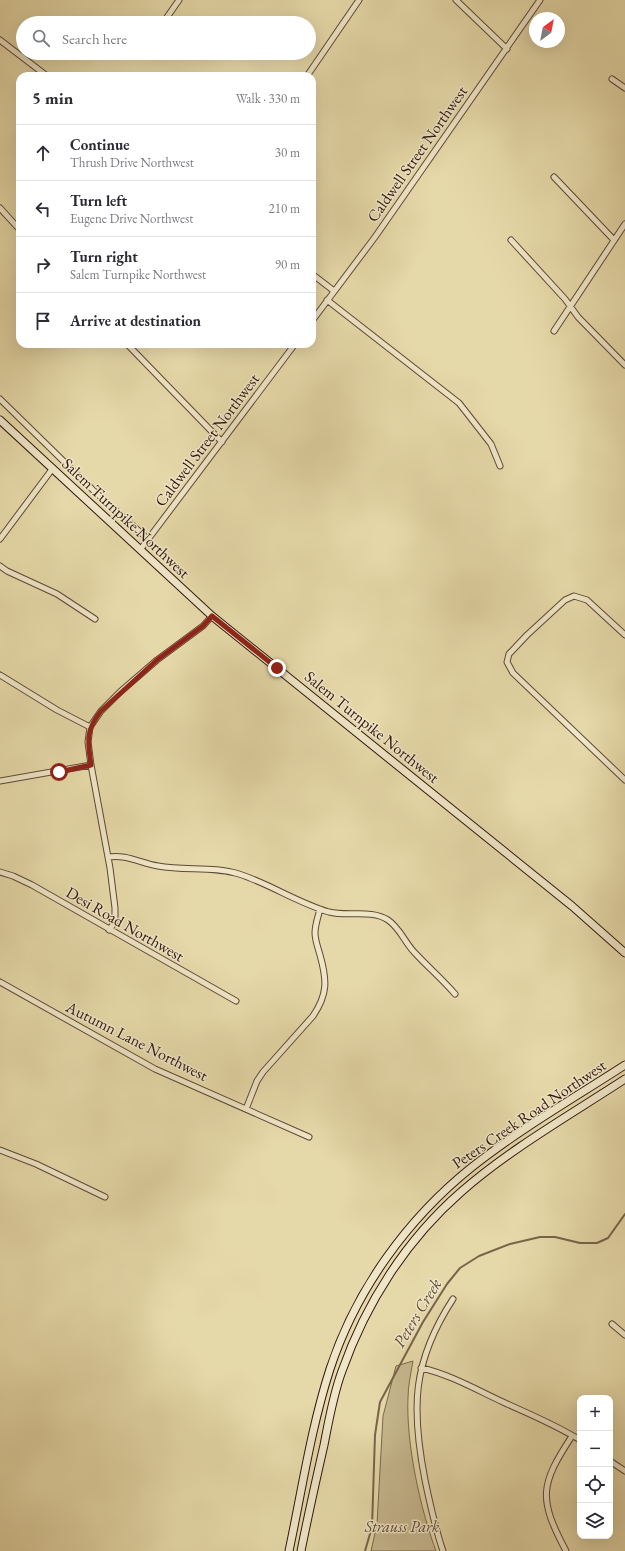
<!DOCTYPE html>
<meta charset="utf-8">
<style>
:root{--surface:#fff;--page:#f2f2f3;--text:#2b2b33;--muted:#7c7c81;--line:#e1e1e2}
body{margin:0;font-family:"EB Garamond",serif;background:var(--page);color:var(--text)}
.controls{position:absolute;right:12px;bottom:12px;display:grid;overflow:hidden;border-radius:8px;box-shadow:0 4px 16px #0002}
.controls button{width:36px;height:36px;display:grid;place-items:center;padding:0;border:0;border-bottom:1px solid var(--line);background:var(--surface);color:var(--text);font:20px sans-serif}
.compass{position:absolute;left:529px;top:12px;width:36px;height:36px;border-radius:50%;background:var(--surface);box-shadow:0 4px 16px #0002;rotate:32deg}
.stop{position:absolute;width:12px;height:12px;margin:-9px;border:3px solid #8f2418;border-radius:50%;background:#fff}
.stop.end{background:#8f2418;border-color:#fff;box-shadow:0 1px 4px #0008}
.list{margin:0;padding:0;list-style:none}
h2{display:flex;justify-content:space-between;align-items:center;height:52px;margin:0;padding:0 16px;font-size:17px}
h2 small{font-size:13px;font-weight:400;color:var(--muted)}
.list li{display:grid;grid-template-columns:26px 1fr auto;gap:12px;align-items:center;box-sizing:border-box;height:56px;padding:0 16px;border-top:1px solid var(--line)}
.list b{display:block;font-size:15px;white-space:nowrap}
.list p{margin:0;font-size:13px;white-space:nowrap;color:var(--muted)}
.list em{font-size:13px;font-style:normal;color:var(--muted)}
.icon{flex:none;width:22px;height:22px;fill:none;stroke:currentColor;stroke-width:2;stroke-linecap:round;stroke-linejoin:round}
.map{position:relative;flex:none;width:625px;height:1551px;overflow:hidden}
.search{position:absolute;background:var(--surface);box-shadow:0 4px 16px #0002;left:16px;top:16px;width:300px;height:44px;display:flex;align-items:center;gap:10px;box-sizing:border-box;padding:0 14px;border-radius:22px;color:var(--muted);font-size:15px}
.panel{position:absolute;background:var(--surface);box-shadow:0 4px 16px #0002;left:16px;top:72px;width:300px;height:276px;border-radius:12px}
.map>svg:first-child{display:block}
.green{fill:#c7b88f;stroke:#7b684f}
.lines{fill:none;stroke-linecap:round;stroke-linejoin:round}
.stream{stroke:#78644c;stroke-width:2}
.street-casing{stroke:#5d4836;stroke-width:7}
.secondary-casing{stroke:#2f170f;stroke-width:9}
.street{stroke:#efe6c7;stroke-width:5}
.secondary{stroke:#efe6c7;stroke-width:7}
.route{stroke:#8f2418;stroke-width:5}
.labels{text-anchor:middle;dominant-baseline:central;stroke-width:3;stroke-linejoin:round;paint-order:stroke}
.street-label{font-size:16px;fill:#2f170f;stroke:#efe6c7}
.park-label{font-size:16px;font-style:italic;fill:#5d4735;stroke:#efe6c7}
.water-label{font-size:17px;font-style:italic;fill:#5f4a38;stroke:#efe6c7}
</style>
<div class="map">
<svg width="625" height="1551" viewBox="0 0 625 1551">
<rect width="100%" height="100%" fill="#e6d9a9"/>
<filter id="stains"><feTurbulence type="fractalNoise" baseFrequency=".005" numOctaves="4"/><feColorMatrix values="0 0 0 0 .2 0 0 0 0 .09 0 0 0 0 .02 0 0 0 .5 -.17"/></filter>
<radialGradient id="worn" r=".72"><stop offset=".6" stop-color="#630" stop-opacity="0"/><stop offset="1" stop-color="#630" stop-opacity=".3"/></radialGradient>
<path class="green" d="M413 1361C411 1373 408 1386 408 1398 406 1443 420 1508 436 1551H371L377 1524 383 1416 396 1366Z"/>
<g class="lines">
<path class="stream" d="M365 1551 372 1527 375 1435 380 1402 423 1322 447 1284 460 1268 479 1256 510 1244 540 1237H555L580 1243H597L608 1238 625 1214"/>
<g class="street-casing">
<path id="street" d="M456 0 507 49
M163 23 179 0
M0 40 47 76
M139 56 141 53
M307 76 359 0
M612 79 625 88
M554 177 614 240
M0 208 20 230
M511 240 565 299 578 317 625 365
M312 274 334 291
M327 300 459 403 491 444 500 466
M312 321 375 237 540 0
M554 331 625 224
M127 344 222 442
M0 399 93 490 149 540
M0 539 53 468
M140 550 295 344
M0 566 7 571 57 594 95 619
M625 635 587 600 574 596 565 600 527 635 509 654 507 662 513 673 625 780
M0 675 57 710 90 727
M0 781 91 765
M108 857C126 854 140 863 158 866 185 871 213 866 239 874 270 884 298 903 329 912 348 917 371 909 388 920 400 928 405 943 415 953 428 967 442 979 455 994
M0 872 13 876 32 885 236 1001
M109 930 115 922V908L110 868 91 765 88 742 90 727 101 711 120 692 157 660 203 626 212 616
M0 982 155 1069 309 1137
M246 1109 257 1081 263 1072 313 1016C328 994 327 980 320 955 318 948 315 940 315 933 315 925 318 917 320 909
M0 1150 36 1164 105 1197
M612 1324 625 1335
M421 1368C449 1374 477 1390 503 1402 529 1414 556 1425 580 1440
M610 1461 625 1471
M443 1551C435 1528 430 1504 425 1480 411 1408 412 1362 453 1299
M566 1551C538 1498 540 1485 572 1436"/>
</g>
<g class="secondary-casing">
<path id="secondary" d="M0 420 212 616 572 906 625 953
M289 1551C302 1490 311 1428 330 1369 356 1290 407 1219 472 1167 520 1129 574 1098 625 1065
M301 1551C308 1516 316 1480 324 1445 329 1420 333 1395 342 1371 366 1303 406 1240 461 1192 510 1149 570 1115 625 1079"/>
</g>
<use href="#street" class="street"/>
<use href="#secondary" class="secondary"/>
</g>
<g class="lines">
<path class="route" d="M59 772 91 765C88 742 85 731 101 711L157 660 203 626 212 616 277 668"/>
</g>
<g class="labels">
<g class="street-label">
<text transform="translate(417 154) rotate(-55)">Caldwell Street Northwest</text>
<text transform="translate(207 440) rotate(-53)">Caldwell Street Northwest</text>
<text transform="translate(126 518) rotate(43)">Salem Turnpike Northwest</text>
<text transform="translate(372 727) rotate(39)">Salem Turnpike Northwest</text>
<text transform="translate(125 924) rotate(30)">Desi Road Northwest</text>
<text transform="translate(137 1041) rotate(27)">Autumn Lane Northwest</text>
<text transform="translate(529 1114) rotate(-34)">Peters Creek Road Northwest</text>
</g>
<g class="park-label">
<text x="402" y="1526">Strauss Park</text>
</g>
<g class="water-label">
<text transform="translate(417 1313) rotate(-59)">Peters Creek</text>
</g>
</g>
<rect width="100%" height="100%" filter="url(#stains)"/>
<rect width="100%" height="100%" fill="url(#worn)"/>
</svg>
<div class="controls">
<button>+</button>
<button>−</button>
<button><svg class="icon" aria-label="locate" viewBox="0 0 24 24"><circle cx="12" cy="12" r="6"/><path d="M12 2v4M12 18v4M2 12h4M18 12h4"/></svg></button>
<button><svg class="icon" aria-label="layers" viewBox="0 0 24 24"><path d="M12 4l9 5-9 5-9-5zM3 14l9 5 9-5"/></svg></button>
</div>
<svg class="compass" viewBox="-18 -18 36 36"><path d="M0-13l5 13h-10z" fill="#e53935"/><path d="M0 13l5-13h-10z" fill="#7c7c81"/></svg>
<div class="stop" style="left:59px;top:772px"></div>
<div class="stop end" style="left:277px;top:668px"></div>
<div class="search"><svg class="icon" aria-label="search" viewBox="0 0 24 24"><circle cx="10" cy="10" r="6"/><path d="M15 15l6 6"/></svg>Search here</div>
<section class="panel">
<h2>5 min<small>Walk · 330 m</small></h2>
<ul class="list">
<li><svg class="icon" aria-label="ahead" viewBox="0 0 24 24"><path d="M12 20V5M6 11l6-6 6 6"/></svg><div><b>Continue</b><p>Thrush Drive Northwest</p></div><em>30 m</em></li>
<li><svg class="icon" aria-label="left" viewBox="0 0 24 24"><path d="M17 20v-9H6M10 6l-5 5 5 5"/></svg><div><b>Turn left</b><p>Eugene Drive Northwest</p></div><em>210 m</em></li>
<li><svg class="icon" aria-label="right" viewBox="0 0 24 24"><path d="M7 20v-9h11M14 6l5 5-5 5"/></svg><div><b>Turn right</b><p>Salem Turnpike Northwest</p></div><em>90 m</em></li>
<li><svg class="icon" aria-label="arrive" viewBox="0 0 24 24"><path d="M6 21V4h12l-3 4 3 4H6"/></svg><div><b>Arrive at destination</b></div></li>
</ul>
</section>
</div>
